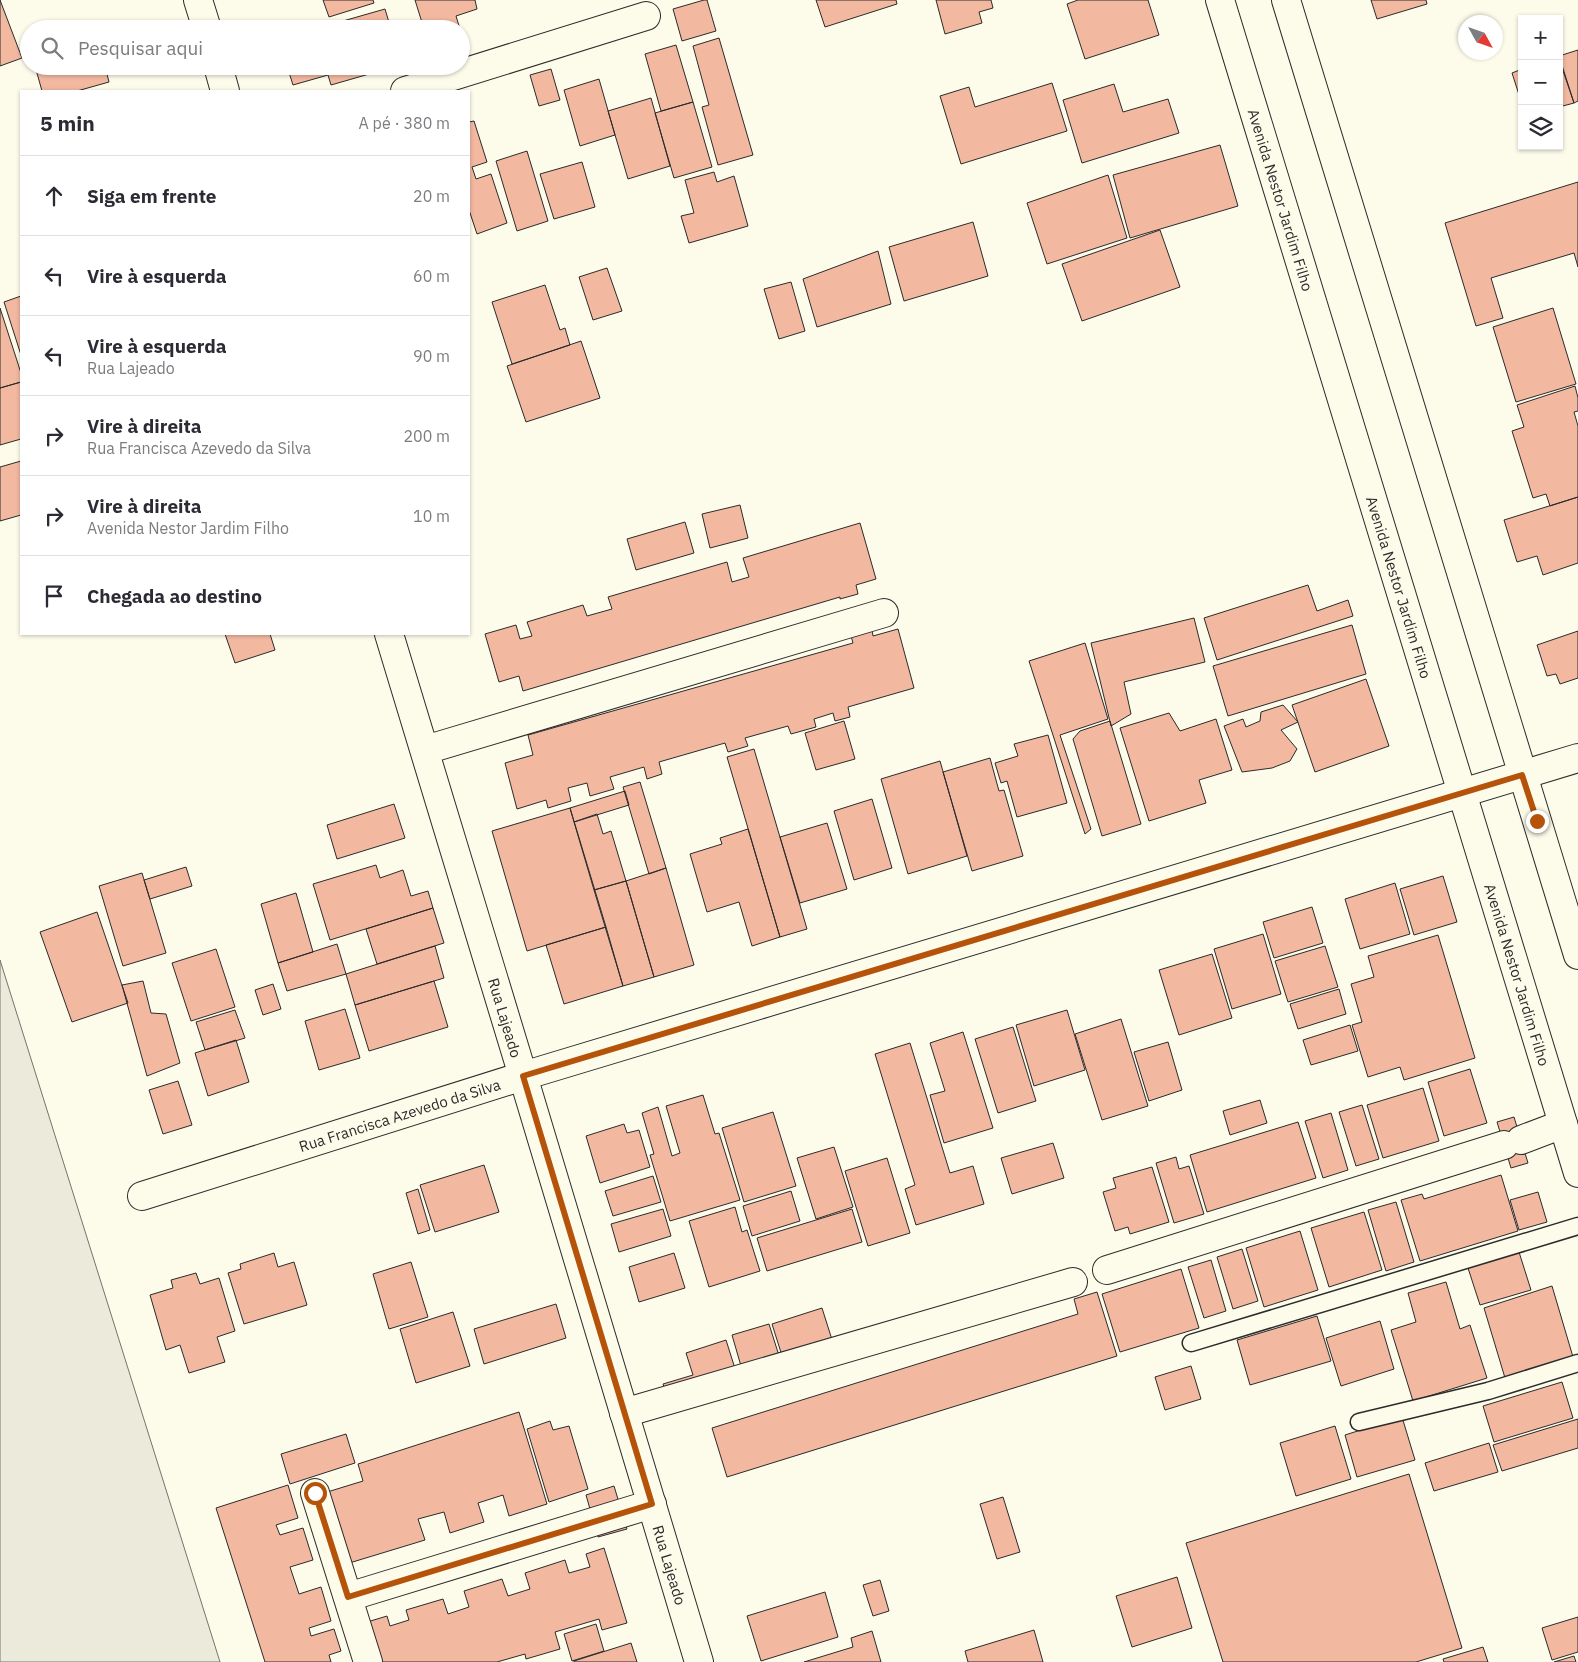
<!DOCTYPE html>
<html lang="pt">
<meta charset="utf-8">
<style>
:root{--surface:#fff;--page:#f7f7f7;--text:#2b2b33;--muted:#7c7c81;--line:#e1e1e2}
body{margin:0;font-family:"IBM Plex Sans",sans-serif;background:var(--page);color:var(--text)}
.controls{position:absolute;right:15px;top:15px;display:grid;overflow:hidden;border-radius:0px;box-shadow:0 1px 4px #0004}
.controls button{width:45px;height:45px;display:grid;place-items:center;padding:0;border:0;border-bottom:1px solid var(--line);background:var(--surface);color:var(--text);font:25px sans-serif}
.compass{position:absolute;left:1458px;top:15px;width:45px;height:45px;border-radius:50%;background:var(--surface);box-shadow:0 1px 4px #0004;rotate:130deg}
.stop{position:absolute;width:15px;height:15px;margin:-11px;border:4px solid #b45309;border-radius:50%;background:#fff}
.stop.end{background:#b45309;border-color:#fff;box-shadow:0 1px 5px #0008}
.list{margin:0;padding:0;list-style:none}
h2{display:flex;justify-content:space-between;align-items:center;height:65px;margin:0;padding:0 20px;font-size:21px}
h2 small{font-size:16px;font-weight:400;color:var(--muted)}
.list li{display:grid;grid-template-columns:32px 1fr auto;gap:15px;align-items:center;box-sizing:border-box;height:80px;padding:0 20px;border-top:1px solid var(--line)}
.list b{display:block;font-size:19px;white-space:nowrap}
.list p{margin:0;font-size:16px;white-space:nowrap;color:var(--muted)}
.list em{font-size:16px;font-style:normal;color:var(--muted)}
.icon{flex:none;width:28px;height:28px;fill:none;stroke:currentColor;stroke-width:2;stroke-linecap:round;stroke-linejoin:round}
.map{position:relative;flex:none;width:1578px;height:1662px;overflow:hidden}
.search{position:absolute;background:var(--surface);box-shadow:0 1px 4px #0004;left:20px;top:20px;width:450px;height:55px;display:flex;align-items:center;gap:12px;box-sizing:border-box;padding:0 18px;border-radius:28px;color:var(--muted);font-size:19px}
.panel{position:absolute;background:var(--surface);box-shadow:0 1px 4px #0004;left:20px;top:90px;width:450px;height:545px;border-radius:0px}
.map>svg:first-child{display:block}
.green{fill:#ecebdb;stroke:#74746e}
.building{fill:#f2b8a0;stroke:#2b2b2b}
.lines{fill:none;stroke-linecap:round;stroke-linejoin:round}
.service-casing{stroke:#2b2b2b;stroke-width:19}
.minor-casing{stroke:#2b2b2b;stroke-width:30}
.tertiary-casing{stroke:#2b2b2b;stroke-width:30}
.secondary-casing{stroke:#2b2b2b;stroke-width:30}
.service{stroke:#fdfbea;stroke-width:16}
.minor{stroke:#fdfbea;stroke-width:28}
.tertiary{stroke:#fdfbea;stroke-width:28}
.secondary{stroke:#fdfbea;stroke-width:28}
.route{stroke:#b45309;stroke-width:6}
.labels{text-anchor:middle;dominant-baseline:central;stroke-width:4;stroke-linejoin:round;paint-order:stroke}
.street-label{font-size:15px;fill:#2b2b2b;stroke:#fdfbea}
</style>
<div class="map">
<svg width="1578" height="1662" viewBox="0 0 1578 1662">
<rect width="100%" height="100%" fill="#fdfbea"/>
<path class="green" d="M0 960 220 1662H0Z"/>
<path class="building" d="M0 0 22 58 0 66Z
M323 0H373L374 3 329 17Z
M415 0H475L477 9 456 16 460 29H424Z
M704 0H707L716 31 682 41 673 9Z
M816 0H896L897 4 825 27Z
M936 0H991L993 8 979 12 982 23 945 34Z
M1078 0H1148L1159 35 1085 59 1067 4Z
M1371 0H1426L1427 4 1377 19Z
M385 9 391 29H315Z
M719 38 753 155 718 165 702 107 709 105 693 46Z
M676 45 693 102 661 111 645 54Z
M1578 50V101L1574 103 1559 56Z
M1559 59 1574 103 1559 107Z
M35 66H105L109 82 77 91H42Z
M287 66H389L390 68 331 85 328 75 293 85Z
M551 69 560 100 539 106 530 75Z
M1522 69V104L1512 73Z
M599 79 615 135 580 146 564 90Z
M1052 83 1067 131 961 164 940 96 969 87 975 107Z
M1114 84 1123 112 1168 99 1179 133 1082 163 1063 100Z
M651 98 670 166 628 179 608 111Z
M693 102 712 167 674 178 655 113Z
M474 121 487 162 472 167 476 179 491 174 507 223 477 234 469 210V122Z
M1220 145 1238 206 1130 238 1113 175Z
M527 151 548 221 517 231 496 161Z
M582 162 595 207 554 219 540 174Z
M714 172 717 182 734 176 748 226 689 243 681 216 694 213 685 180Z
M1108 175 1127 238 1047 264 1027 203Z
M1578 182V267L1574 253 1491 278 1503 318 1476 326 1445 223Z
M973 222 988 276 904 301 889 247Z
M1160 230 1180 287 1082 321 1062 264Z
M878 251 891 304 817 327 803 279Z
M607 268 622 311 593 320 579 277Z
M791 282 805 331 779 339 764 289Z
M545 285 560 330 565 328 570 345 512 364 492 302Z
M21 296V355L4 302Z
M0 308 21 373V382L0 388Z
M1553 308 1576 384 1516 402 1493 327Z
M581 341 600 398 526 422 507 366Z
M21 382V439L0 445V388Z
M1575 386 1578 398V411L1574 412 1578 426V497L1550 506 1546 494 1533 498 1512 431 1524 427 1517 405Z
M21 461V515L0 521V467Z
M1578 497V563L1543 575 1537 556 1517 562 1504 520Z
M740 505 748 538 710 548 702 514Z
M685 522 694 553 636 570 627 539Z
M860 523 876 579 856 585 858 594 840 599V597L523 691 519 676 499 682 485 634 516 625 520 639 532 636 527 622 583 605 587 616 612 609 608 597 727 562 732 582 749 577 743 558Z
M1308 585 1317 611 1348 600 1353 616 1217 660 1204 618Z
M1194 618 1205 662 1124 682 1131 714 1111 726 1091 643Z
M1352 625 1366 674 1228 716 1213 666Z
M898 629 914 688 848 707 850 717 835 721 833 713 814 719 816 727 791 734 788 726 745 738 748 746 728 752 725 743 659 762 662 774 647 779 644 767 610 777 614 789 590 796 587 783 568 788 571 801 548 808 546 800 517 809 505 763 533 755 528 735 853 643 851 636 872 630 873 636Z
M1578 631V678L1560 684 1556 674 1547 676 1537 645Z
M225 634H270L275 650 235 663Z
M1085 643 1108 719 1060 735 1091 829 1085 834 1029 661Z
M1366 679 1389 746 1315 772 1292 705Z
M1283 705 1298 722 1281 730 1297 749 1290 761 1272 768 1242 772 1224 726 1243 719 1246 727 1260 721 1261 712Z
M1169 713 1180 731 1216 719 1232 770 1199 780 1206 803 1149 821 1120 728Z
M844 721 855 759 816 770 805 733Z
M1110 721 1141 824 1102 836 1073 739 1080 731Z
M1048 735 1067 803 1017 817 1007 781 1001 783 995 763 1018 756 1014 744Z
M754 749 807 929 780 937 727 757Z
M990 758 999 791 1004 790 1023 856 972 871 943 772Z
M940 761 967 856 908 874 881 779Z
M640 782 666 868 649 874 623 787Z
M625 791 629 805 574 822 570 808Z
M872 799 892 868 854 880 834 811Z
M394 804 405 838 337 859 327 825Z
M570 808 606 927 527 951 492 831Z
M597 814 603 834 611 831 626 881 594 890 574 822Z
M827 823 847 889 800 903 780 837Z
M748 829 780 937 752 946 739 902 707 912 690 854 722 844 720 838Z
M376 865 380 878 403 870 411 896 428 891 433 908 330 940 313 884Z
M186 867 192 886 150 899 144 880Z
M666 868 694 965 654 977 626 881Z
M142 873 166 953 123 966 99 886Z
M1443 876 1457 922 1414 935 1400 889Z
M626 881 654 977 623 986 594 890Z
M1395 883 1410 934 1360 949 1345 899Z
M296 893 313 952 278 963 261 904Z
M1312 907 1323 943 1274 958 1263 922Z
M433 908 444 943 377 964 366 929Z
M97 912 128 1003 72 1022 40 932Z
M606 927 623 986 564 1004 546 945Z
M1263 934 1281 994 1232 1009 1214 949Z
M1438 935 1475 1058 1404 1080 1400 1067 1368 1077 1352 1025 1362 1022 1351 984 1374 977 1368 956Z
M337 944 346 974 287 991 278 963Z
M435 946 444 978 355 1005 346 974Z
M1325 946 1338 987 1288 1002 1275 961Z
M216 949 235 1007 191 1021 172 963Z
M1212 954 1232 1018 1179 1035 1159 970Z
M143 981 151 1013 166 1014 180 1063 147 1076 122 985Z
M434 981 448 1027 369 1051 355 1005Z
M273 984 281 1009 263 1015 255 990Z
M1339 989 1346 1014 1298 1029 1290 1004Z
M345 1009 360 1058 319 1070 305 1021Z
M235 1010 245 1038 205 1050 196 1022Z
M1067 1010 1085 1070 1034 1086 1016 1025Z
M1121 1019 1148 1106 1102 1120 1075 1034Z
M1350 1025 1358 1051 1311 1065 1303 1040Z
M1013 1027 1036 1101 998 1113 975 1039Z
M963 1032 993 1128 944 1143 930 1095 945 1091 930 1043Z
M236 1040 249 1082 208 1096 195 1053Z
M1168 1042 1182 1090 1149 1101 1134 1052Z
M910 1043 950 1173 973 1166 984 1204 916 1225 905 1189 915 1185 875 1054Z
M1470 1069 1487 1123 1444 1136 1428 1082Z
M178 1081 192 1125 163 1134 149 1090Z
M1423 1088 1439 1141 1383 1158 1367 1105Z
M703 1095 715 1134 719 1133 740 1200 670 1221 650 1155 654 1154 642 1113 658 1107 672 1156 680 1153 666 1106Z
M1260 1100 1267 1123 1230 1135 1223 1111Z
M1362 1105 1379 1159 1356 1166 1339 1112Z
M773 1112 796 1186 744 1202 722 1128Z
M1331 1113 1348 1170 1323 1178 1305 1121Z
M1514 1117 1528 1163 1511 1168 1497 1122Z
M1298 1122 1316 1178 1207 1212 1190 1155Z
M624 1124 627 1133 639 1130 650 1167 600 1183 586 1136Z
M1053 1143 1064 1178 1012 1194 1001 1158Z
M834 1147 853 1207 816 1219 797 1158Z
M1176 1157 1179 1169 1189 1166 1204 1214 1174 1223 1156 1163Z
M887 1158 910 1233 868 1246 845 1171Z
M484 1165 499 1212 435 1232 420 1185Z
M1152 1167 1169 1222 1130 1234 1128 1227 1115 1231 1103 1192 1116 1188 1113 1178Z
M1501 1175 1518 1231 1420 1261 1401 1200 1422 1194 1424 1199Z
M653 1176 661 1202 613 1216 605 1191Z
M418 1189 430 1230 418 1234 406 1193Z
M791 1191 800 1221 752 1236 743 1206Z
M1538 1192 1547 1222 1519 1230 1510 1200Z
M1396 1202 1414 1262 1386 1271 1368 1210Z
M735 1207 742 1232 747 1230 760 1271 709 1287 689 1221Z
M663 1209 671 1236 619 1252 611 1224Z
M852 1209 862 1242 767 1271 757 1238Z
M1364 1212 1382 1270 1329 1287 1311 1228Z
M1300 1231 1318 1290 1264 1307 1246 1248Z
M1242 1249 1258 1301 1233 1309 1217 1257Z
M1519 1252 1531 1290 1480 1305 1468 1268Z
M274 1253 278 1267 294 1262 307 1305 244 1324 228 1273 241 1269 240 1264Z
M674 1253 685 1288 639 1302 629 1267Z
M1211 1260 1226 1311 1204 1318 1188 1267Z
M411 1262 428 1317 389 1329 373 1274Z
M1181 1269 1199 1328 1120 1352 1102 1294Z
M196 1273 200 1284 219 1278 235 1331 217 1337 225 1362 189 1373 180 1345 166 1350 150 1295 173 1288 171 1280Z
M1446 1282 1460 1329 1470 1325 1487 1378 1413 1401 1391 1330 1416 1322 1408 1293Z
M1552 1286 1573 1357 1505 1378 1484 1308Z
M1097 1292 1117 1356 727 1477 712 1428 1078 1314 1074 1299Z
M556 1304 566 1338 484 1364 474 1329Z
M822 1308 834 1346 784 1362 772 1324Z
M453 1312 470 1366 416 1383 400 1329Z
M1317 1316 1331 1361 1250 1385 1237 1340Z
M1380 1321 1394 1369 1341 1386 1326 1338Z
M769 1324 781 1362 743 1373 732 1335Z
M726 1340 738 1378 668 1399 663 1384 693 1375 686 1353Z
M1191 1366 1201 1399 1165 1410 1155 1377Z
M1562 1382 1573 1418 1494 1442 1483 1406Z
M519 1412 547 1504 509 1516 503 1495 478 1503 484 1522 450 1533 444 1512 418 1519 425 1540 346 1564 324 1493 363 1481 358 1464Z
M1402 1417 1415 1460 1357 1477 1345 1435Z
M1578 1419V1448L1502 1471 1493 1445Z
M550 1421 553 1430 569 1426 588 1489 549 1502 527 1429Z
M1335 1426 1351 1479 1296 1496 1280 1443Z
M346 1434 355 1463 290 1484 281 1454Z
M1489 1443 1498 1472 1434 1491 1425 1463Z
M1409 1474 1462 1648 1416 1662H1223L1186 1543Z
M288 1485 298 1518 276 1525 280 1535 303 1528 313 1560 290 1567 299 1594 321 1587 331 1621 309 1628 311 1636 334 1629 341 1651 329 1655 331 1662H265L216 1508Z
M614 1486 627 1529 598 1537 586 1495Z
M1003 1497 1020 1552 997 1559 980 1504Z
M604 1548 627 1623 602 1630 599 1619 555 1632 560 1649 526 1659 525 1654 497 1662H375L364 1623 387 1616 390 1626 409 1620 406 1610 443 1599 448 1614 469 1607 464 1591 502 1579 508 1596 530 1589 525 1573 565 1560 569 1573 590 1567 586 1554Z
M1177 1577 1192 1628 1132 1647 1116 1596Z
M880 1580 889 1611 873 1616 863 1585Z
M825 1592 838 1637 761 1661 747 1616Z
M1578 1617V1652L1552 1660 1542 1628Z
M596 1624 604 1651 572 1661 564 1634Z
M1034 1630 1043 1662H968L965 1651Z
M872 1631 881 1662H804L853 1647 851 1638Z
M631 1643 637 1662H574V1661Z
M1483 1647 1488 1662H1444L1443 1659Z
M1574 1656 1576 1662H1554Z"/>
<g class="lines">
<g class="service-casing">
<path id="service" d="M1191 1343 1578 1226
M1359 1422 1488 1391 1578 1363"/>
</g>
<g class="minor-casing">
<g id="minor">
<path d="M405 91 646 16"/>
<path d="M425 750 884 613"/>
<path d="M1521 1140 1563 1124"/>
<path id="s1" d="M142 1196 523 1076 699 1662"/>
<path d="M1107 1270 1504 1145"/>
<path d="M624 1413 1073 1282"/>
<path d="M315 1493 368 1662"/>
<path d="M348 1597 652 1504"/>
</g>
</g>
<g class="tertiary-casing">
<g id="tertiary">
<path d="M198 0 207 29"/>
<path d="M218 66 225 91"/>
<path id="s2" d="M389 634 523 1076 1578 758"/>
</g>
</g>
<g class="secondary-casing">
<g id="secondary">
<path id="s3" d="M1220 0 1578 1173"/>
<path d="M1286 0 1578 955"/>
</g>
</g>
<use href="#service" class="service"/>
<use href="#minor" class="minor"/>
<use href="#tertiary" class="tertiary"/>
<use href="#secondary" class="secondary"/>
</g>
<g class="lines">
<path class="route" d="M315 1493 348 1597 652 1504 523 1076 1522 775 1537 821"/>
</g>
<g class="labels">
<g class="street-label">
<text stroke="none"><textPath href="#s3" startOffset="209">Avenida Nestor Jardim Filho</textPath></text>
<text stroke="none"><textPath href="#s3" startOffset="614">Avenida Nestor Jardim Filho</textPath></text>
<text stroke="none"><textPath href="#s3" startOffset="1019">Avenida Nestor Jardim Filho</textPath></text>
<text stroke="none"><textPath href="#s2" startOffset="401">Rua Lajeado</textPath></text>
<text stroke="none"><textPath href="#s1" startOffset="270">Rua Francisca Azevedo da Silva</textPath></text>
<text stroke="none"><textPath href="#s1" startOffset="910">Rua Lajeado</textPath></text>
</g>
</g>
</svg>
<div class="controls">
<button>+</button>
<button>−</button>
<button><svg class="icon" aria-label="layers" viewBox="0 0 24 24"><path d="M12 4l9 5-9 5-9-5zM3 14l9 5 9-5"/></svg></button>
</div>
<svg class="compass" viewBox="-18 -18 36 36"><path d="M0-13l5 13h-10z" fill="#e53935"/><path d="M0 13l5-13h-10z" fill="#7c7c81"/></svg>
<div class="stop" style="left:315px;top:1493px"></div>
<div class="stop end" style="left:1537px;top:821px"></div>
<div class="search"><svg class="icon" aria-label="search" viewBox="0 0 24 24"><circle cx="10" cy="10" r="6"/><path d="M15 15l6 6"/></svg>Pesquisar aqui</div>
<section class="panel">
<h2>5 min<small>A pé · 380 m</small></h2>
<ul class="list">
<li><svg class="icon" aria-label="ahead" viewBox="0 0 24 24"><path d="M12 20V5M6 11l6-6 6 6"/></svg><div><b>Siga em frente</b></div><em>20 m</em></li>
<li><svg class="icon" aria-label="left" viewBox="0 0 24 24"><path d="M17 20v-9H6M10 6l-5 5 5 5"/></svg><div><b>Vire à esquerda</b></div><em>60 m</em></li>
<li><svg class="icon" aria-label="left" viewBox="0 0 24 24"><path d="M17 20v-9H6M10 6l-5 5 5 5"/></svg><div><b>Vire à esquerda</b><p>Rua Lajeado</p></div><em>90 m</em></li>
<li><svg class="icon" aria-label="right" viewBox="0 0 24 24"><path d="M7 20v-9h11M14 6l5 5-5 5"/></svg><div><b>Vire à direita</b><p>Rua Francisca Azevedo da Silva</p></div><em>200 m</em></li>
<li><svg class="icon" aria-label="right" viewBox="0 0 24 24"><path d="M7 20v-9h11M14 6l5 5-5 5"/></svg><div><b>Vire à direita</b><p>Avenida Nestor Jardim Filho</p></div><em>10 m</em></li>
<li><svg class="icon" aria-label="arrive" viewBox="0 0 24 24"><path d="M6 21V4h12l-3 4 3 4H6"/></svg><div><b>Chegada ao destino</b></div></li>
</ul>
</section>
</div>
